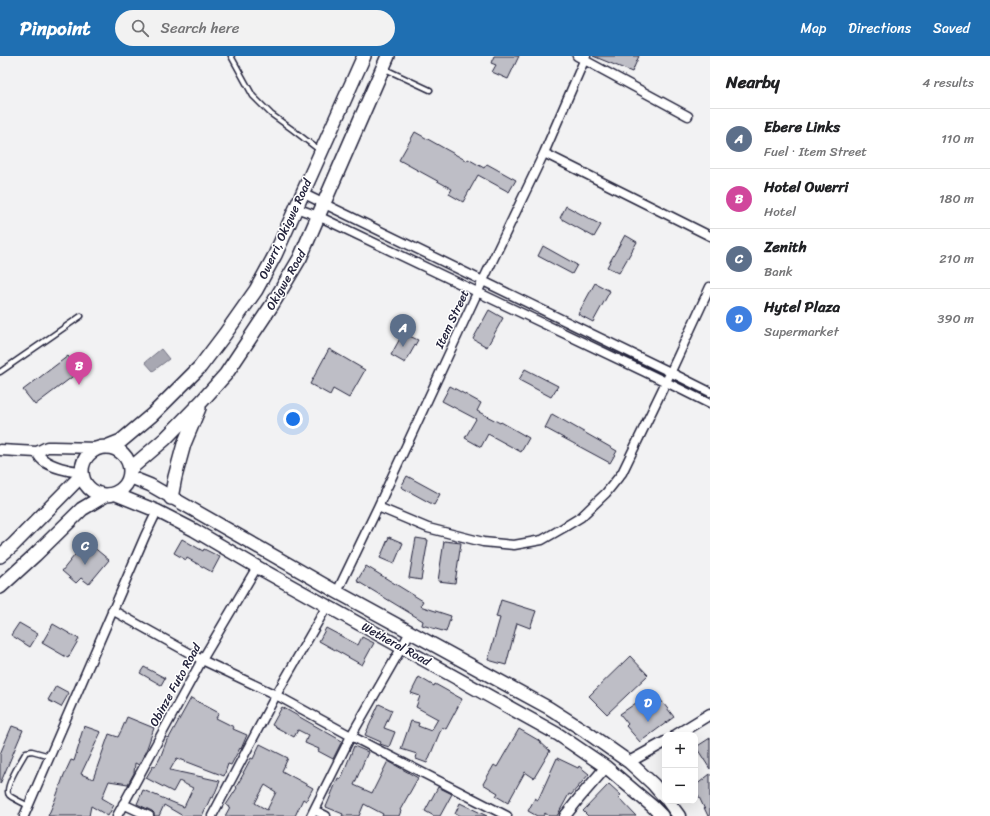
<!DOCTYPE html>
<meta charset="utf-8">
<style>
:root{--surface:#fff;--page:#f2f2f2;--text:#202124;--muted:#757577;--line:#e0e0e0;--accent:#1f6fb2}
body{margin:0;font-family:Sriracha,sans-serif;background:var(--page);color:var(--text)}
.controls{position:absolute;right:12px;bottom:12px;display:grid;overflow:hidden;border-radius:8px;box-shadow:0 4px 16px #0002}
.controls button{width:36px;height:36px;display:grid;place-items:center;padding:0;border:0;border-bottom:1px solid var(--line);background:var(--surface);color:var(--text);font:20px sans-serif}
.you{position:absolute;left:293px;top:363px;width:14px;height:14px;margin:-10px;border:3px solid #fff;border-radius:50%;background:#1a73e8;box-shadow:0 0 0 6px #1a73e833}
.badge{display:grid;place-items:center;width:26px;height:26px;border-radius:50%;background:var(--accent);color:#fff;font-size:13px;font-weight:700}
.pin{position:absolute;translate:-50% -33px;filter:drop-shadow(0 1px 2px #0008)}
.pin::after{content:'';position:absolute;top:21px;width:14px;height:12px;background:inherit;clip-path:polygon(0 0,100% 0,50% 100%)}
.list{margin:0;padding:0;list-style:none}
h2{display:flex;justify-content:space-between;align-items:center;height:52px;margin:0;padding:0 16px;font-size:17px}
h2 small{font-size:13px;font-weight:400;color:var(--muted)}
.list li{display:grid;grid-template-columns:26px 1fr auto;gap:12px;align-items:center;box-sizing:border-box;height:60px;padding:0 16px;border-top:1px solid var(--line)}
.list b{display:block;font-size:15px;white-space:nowrap}
.list p{margin:0;font-size:13px;white-space:nowrap;color:var(--muted)}
.list em{font-size:13px;font-style:normal;color:var(--muted)}
.icon{flex:none;width:22px;height:22px;fill:none;stroke:currentColor;stroke-width:2;stroke-linecap:round;stroke-linejoin:round}
.map{position:relative;flex:none;width:710px;height:760px;overflow:hidden}
header{display:flex;align-items:center;gap:24px;box-sizing:border-box;height:56px;padding:0 20px;background:var(--accent);color:#fff}
header strong{font-size:19px}
nav{display:flex;gap:22px;margin-inline-start:auto;font-size:14px}
.search{width:280px;height:36px;background:var(--page);display:flex;align-items:center;gap:10px;box-sizing:border-box;padding:0 14px;border-radius:22px;color:var(--muted);font-size:15px}
main{display:flex}
aside{flex:1;background:var(--surface)}
.map>svg:first-child{display:block}
.water{fill:#a8a8b2;stroke:#727282}
.building{fill:#bebec6;stroke:#22223b;fill-rule:evenodd}
.lines{fill:none;stroke-linecap:round;stroke-linejoin:round}
.service-casing{stroke:#22223b;stroke-width:7}
.minor-casing{stroke:#22223b;stroke-width:11}
.tertiary-casing{stroke:#22223b;stroke-width:13}
.secondary-casing{stroke:#22223b;stroke-width:15}
.primary-casing{stroke:#22223b;stroke-width:16}
.service{stroke:#fff;stroke-width:4}
.minor{stroke:#fff;stroke-width:8}
.tertiary{stroke:#fff;stroke-width:10}
.secondary{stroke:#fff;stroke-width:12}
.primary{stroke:#fff;stroke-width:13}
.labels{text-anchor:middle;dominant-baseline:central;stroke-width:3;stroke-linejoin:round;paint-order:stroke}
.street-label{font-size:12px;fill:#22223b;stroke:#fff}
</style>
<header>
<strong>Pinpoint</strong>
<div class="search"><svg class="icon" aria-label="search" viewBox="0 0 24 24"><circle cx="10" cy="10" r="6"/><path d="M15 15l6 6"/></svg>Search here</div>
<nav><a>Map</a><a>Directions</a><a>Saved</a></nav>
</header>
<main>
<div class="map">
<svg width="710" height="760" viewBox="0 0 710 760">
<rect width="100%" height="100%" fill="#f2f2f3"/>
<filter id="ink" filterUnits="userSpaceOnUse"><feTurbulence type="fractalNoise" baseFrequency=".025" numOctaves="2"/><feDisplacementMap in="SourceGraphic" scale="8" xChannelSelector="R" yChannelSelector="G"/><feConvolveMatrix kernelMatrix="1 2 1 2 8 2 1 2 1" color-interpolation-filters="sRGB"/></filter>
<g filter="url(#ink)">
<path class="water" d="M161 293 169 303 153 315 145 306Z"/>
<path class="building" d="M494 0H519L508 23 492 16 496 9 491 7Z
M593 0H639L632 16Z
M415 76 467 105 468 103 484 112 487 108 516 124 509 136 478 119 463 146 449 138 452 133 399 104Z
M566 150 601 169 594 181 560 162Z
M625 179 637 186 619 217 607 211Z
M543 190 577 209 572 218 538 200Z
M595 227 610 235 593 266 578 258Z
M489 254 503 262 487 291 473 283Z
M403 277 418 284 405 307 391 299Z
M329 293 365 314 349 342 333 333 330 339 310 328Z
M68 300 80 315 35 349 23 334Z
M525 313 558 330 551 341 519 324Z
M450 330 481 347 477 355 500 367 501 366 529 382 521 396 488 378 481 391 465 382 476 363 442 345Z
M552 358 617 395 610 407 545 372Z
M407 420 440 438 434 449 401 431Z
M389 481 403 487 394 508 380 502Z
M416 482 428 484 421 524 409 522Z
M182 483 203 495 204 493 220 501 212 516 187 502 186 504 174 497Z
M86 485 109 504 89 528 81 522 76 527 62 515Z
M444 485 461 487 455 527 438 525Z
M366 510 423 545 420 550 451 560 446 576 422 569 423 565 357 525Z
M501 544 536 555 530 572 517 567 506 609 488 604 500 562 496 561Z
M19 567 38 578 30 591 11 579Z
M53 568 79 583 68 602 42 587Z
M326 572 358 589 362 581 374 587 362 609 319 585Z
M630 600 648 619 607 658 589 640Z
M144 611 165 622 161 629 140 617Z
M419 621 434 630 435 628 462 643 446 673 442 671 427 707 416 703 417 698 401 693 411 665 419 667 418 670 431 675 438 663 416 651 420 640 411 637Z
M56 630 69 637 61 651 48 644Z
M191 642 219 657 216 662 234 671 233 673 247 679 241 693 240 692 231 709 228 708 224 720 177 702 170 714 220 725 213 742 211 741 202 760H183L164 749 159 760H154V757L152 755 137 748 143 734 184 751 193 732 179 725 173 736 146 722 153 710 155 711 160 702 168 681 169 682Z
M660 643 674 661 640 686 626 670 628 668 620 658 636 647 643 656Z
M379 648 392 654 384 672 395 676 389 691 380 688 381 686 365 679Z
M282 651 342 685 333 703 318 695 319 693 305 687 308 679 298 674 294 681 272 669Z
M127 661 154 672 147 692 141 705 139 709 135 707 134 717 128 728 109 725 102 742 114 749 108 760 91 750 89 760H48L55 744 64 719 71 704 74 705 80 686H79L84 670 101 676 81 718 93 723 109 678 118 681 122 673Z
M12 670 23 674 0 728V698Z
M519 673 538 684 550 695 534 722 525 716 508 747 496 740 498 737 483 728 494 709 497 711Z
M710 682V713L696 691Z
M260 688 288 702 282 715 313 732 306 745 303 743 295 760H225L230 751 226 749 237 732 236 731 244 717H243L251 702 253 703ZM265 729 276 736 267 754 255 747Z
M354 690 368 696 354 729 372 737 388 705 418 722 400 754 401 755 399 760H382L383 758 364 748 359 760H342L343 758 326 751 338 722 341 723Z
M557 702 578 712 579 710 589 718 571 739 569 738 557 760H549L545 757 543 760H537L528 755 535 742 538 744Z
M710 718V760H708L698 739 695 742V730Z
M609 728 621 739 618 741 636 760H588L583 755Z
M438 731 452 738 440 760H434L425 755Z
M460 747 487 760H460L455 758Z"/>
<g class="lines">
<g class="service-casing">
<path id="service" d="M231 0 253 40 271 58 293 74 319 94
M385 13 430 34
M0 316 81 260
M28 750C24 747 11 742 9 739 3 733 22 703 26 696L32 695 50 700"/>
</g>
<g class="minor-casing">
<path id="minor" d="M577 0 688 60
M544 97 710 180
M302 137 670 316 710 336
M296 152 318 160 666 326 710 348
M378 451 428 472 483 486 514 489 542 484 563 472 581 461 606 437 622 417 666 326 710 231
M337 536 378 451 478 235 544 97 586 0
M112 554 202 604 276 639 351 680 507 760
M123 748 149 760
M314 754 326 760
M24 760 145 480 157 455
M117 760 202 604 257 511
M212 760 276 639 327 550
M311 760 351 680 402 591 410 576"/>
</g>
<g class="tertiary-casing">
<path id="tertiary" d="M0 394 37 396 47 391H53L99 392
M37 396C39 399 40 402 43 404 52 411 69 415 80 416
M676 679 710 658
M629 706 665 686
M565 760 580 741 606 711"/>
</g>
<g class="secondary-casing">
<path id="secondary" d="M130 421 150 429 337 536 549 652 585 675 629 706 653 728 665 742
M115 438 157 455 194 474 257 511 559 679 606 711 652 750 662 760
M668 745 679 760"/>
</g>
<g class="primary-casing">
<path id="primary" d="M82 415a24 24 0 1 1 48 0a24 24 0 1 1-48 0Z
M106 391 121 385 152 359 200 311 225 278 256 234 275 199 364 0
M130 413 165 383 202 345 226 318 272 249 300 202 388 0
M171 442 175 421 184 388 199 352
M0 500 13 489 81 420
M0 531 35 499 82 453 104 440"/>
</g>
<use href="#service" class="service"/>
<use href="#minor" class="minor"/>
<use href="#tertiary" class="tertiary"/>
<use href="#secondary" class="secondary"/>
<use href="#primary" class="primary"/>
</g>
</g>
<g class="labels">
<g class="street-label">
<text transform="translate(285 173) rotate(-65)">Owerri, Okigwe Road</text>
<text transform="translate(286 224) rotate(-60)">Okigwe Road</text>
<text transform="translate(452 263) rotate(-65)">Item Street</text>
<text transform="translate(396 588) rotate(29)">Wetheral Road</text>
<text transform="translate(175 629) rotate(-61)">Obinze Futo Road</text>
</g>
</g>
</svg>
<div class="controls">
<button>+</button>
<button>−</button>
</div>
<div class="you"></div>
<div class="pin badge" style="left:403px;top:291px;background:#5c6f8a">A</div>
<div class="pin badge" style="left:79px;top:329px;background:#d1479c">B</div>
<div class="pin badge" style="left:85px;top:509px;background:#5c6f8a">C</div>
<div class="pin badge" style="left:648px;top:666px;background:#3f7fe0">D</div>
</div>
<aside>
<h2>Nearby<small>4 results</small></h2>
<ul class="list">
<li><span class="badge" style="background:#5c6f8a">A</span><div><b>Ebere Links</b><p>Fuel · Item Street</p></div><em>110 m</em></li>
<li><span class="badge" style="background:#d1479c">B</span><div><b>Hotel Owerri</b><p>Hotel</p></div><em>180 m</em></li>
<li><span class="badge" style="background:#5c6f8a">C</span><div><b>Zenith</b><p>Bank</p></div><em>210 m</em></li>
<li><span class="badge" style="background:#3f7fe0">D</span><div><b>Hytel Plaza</b><p>Supermarket</p></div><em>390 m</em></li>
</ul>
</aside>
</main>
